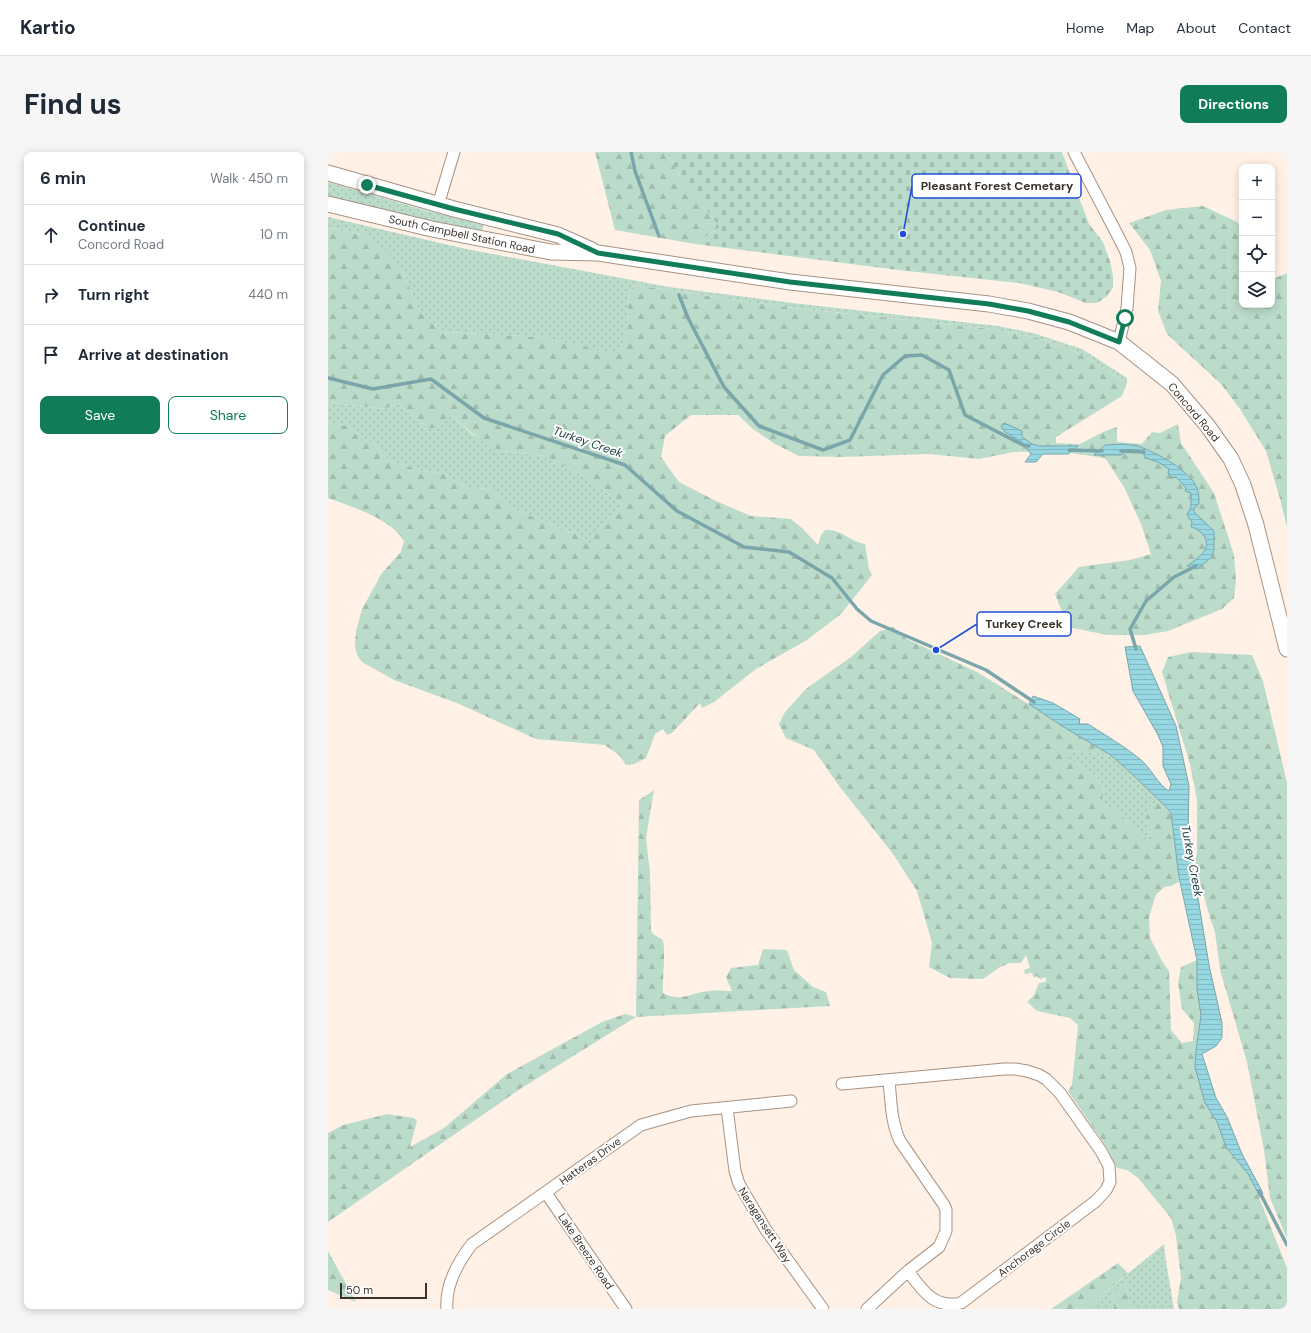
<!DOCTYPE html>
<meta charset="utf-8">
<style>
:root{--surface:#fff;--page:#f6f6f7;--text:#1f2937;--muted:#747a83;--line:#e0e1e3;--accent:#107d58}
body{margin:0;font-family:"DM Sans",sans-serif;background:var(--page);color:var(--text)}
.controls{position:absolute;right:12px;top:12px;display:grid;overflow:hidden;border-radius:8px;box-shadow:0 2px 10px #0003}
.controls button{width:36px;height:36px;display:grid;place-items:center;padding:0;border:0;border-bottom:1px solid var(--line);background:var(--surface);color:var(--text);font:20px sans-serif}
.scale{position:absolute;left:12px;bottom:10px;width:87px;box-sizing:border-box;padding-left:4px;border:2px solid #3a312a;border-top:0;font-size:11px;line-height:14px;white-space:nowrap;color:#3a312a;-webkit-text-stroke:3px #fff;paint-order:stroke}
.stop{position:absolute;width:12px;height:12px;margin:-9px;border:3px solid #107d58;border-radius:50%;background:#fff}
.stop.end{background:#107d58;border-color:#fff;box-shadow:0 1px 4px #0008}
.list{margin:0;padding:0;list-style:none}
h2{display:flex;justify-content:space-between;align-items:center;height:52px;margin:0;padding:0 16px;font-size:17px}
h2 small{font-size:13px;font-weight:400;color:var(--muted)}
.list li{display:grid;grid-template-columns:26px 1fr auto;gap:12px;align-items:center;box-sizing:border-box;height:60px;padding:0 16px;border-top:1px solid var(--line)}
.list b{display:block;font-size:15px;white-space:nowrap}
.list p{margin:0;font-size:13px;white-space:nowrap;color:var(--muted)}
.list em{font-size:13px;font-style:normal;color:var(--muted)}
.actions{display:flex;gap:8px;padding:12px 16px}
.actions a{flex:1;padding:9px 0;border:1px solid var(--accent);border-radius:8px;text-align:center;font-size:14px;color:var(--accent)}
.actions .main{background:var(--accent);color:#fff}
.icon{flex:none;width:22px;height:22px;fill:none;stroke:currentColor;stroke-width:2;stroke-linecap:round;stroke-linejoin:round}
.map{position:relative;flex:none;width:959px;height:1157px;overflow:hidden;border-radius:8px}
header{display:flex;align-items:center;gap:24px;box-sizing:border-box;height:56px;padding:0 20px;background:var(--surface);border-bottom:1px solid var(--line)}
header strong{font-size:19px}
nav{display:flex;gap:22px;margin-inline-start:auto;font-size:14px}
.intro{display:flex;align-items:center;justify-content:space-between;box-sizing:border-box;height:96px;padding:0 24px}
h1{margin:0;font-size:28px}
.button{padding:10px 18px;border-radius:8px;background:var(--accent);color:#fff;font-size:14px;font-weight:700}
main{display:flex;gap:24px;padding:0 24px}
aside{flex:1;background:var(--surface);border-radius:8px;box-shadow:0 2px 10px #0003}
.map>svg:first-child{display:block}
.green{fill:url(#green-dots)}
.forest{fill:url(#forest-firs)}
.cemetery{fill:url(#cemetery-stones)}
.water{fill:url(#water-rules);stroke:#7aa5ab}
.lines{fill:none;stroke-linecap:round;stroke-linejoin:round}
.stream{stroke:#7aa5ab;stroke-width:3.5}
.minor-casing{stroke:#a79281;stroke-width:13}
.major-casing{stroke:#a79281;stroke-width:17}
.minor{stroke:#fff;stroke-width:11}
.major{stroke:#fff;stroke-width:15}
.route{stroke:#107d58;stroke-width:5}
.labels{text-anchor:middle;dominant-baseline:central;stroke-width:4;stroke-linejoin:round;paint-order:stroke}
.street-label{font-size:11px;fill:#3a312a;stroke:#fff}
.water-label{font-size:12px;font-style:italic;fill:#1a3a3f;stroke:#fff}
.leader{fill:none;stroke:#1d4ed8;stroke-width:1.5}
.callout-dot{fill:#1d4ed8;stroke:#fff;stroke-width:1.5}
.callout{fill:#fff;stroke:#1d4ed8;stroke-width:1.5}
.callout-label{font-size:12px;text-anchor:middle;font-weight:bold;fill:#3a312a}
</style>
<header>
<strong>Kartio</strong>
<nav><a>Home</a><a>Map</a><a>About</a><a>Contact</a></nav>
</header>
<div class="intro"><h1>Find us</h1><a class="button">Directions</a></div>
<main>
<aside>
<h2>6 min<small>Walk · 450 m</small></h2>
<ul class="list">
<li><svg class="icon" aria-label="ahead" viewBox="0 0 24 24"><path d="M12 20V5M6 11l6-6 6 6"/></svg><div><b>Continue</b><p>Concord Road</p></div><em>10 m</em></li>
<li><svg class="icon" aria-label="right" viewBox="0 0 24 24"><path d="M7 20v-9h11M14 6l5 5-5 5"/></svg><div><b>Turn right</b></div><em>440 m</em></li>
<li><svg class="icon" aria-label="arrive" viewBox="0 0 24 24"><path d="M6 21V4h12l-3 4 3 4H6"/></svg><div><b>Arrive at destination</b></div></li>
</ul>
<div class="actions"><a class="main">Save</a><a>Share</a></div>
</aside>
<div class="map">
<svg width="959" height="1157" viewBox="0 0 959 1157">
<defs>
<pattern id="green-dots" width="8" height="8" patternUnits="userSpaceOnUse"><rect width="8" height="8" fill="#bcdccb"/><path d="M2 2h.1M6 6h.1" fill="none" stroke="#a2bdae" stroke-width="1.8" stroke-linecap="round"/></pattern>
<pattern id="forest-firs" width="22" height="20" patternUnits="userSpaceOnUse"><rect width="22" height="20" fill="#bcdccb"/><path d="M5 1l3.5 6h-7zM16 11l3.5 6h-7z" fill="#a2bdae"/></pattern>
<pattern id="cemetery-stones" width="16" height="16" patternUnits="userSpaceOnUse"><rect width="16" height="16" fill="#bcdccb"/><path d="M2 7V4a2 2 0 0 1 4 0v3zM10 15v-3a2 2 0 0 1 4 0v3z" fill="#a2bdae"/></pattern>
<pattern id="water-rules" width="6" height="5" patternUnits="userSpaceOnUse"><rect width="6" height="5" fill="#96d7e2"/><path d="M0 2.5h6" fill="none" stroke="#82b9c2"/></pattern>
</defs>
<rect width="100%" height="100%" fill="#fff1e6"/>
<path class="green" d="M0 30 96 58 155 73 154 80 0 45Z
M0 65 138 97 341 135 464 151 670 174 705 181 754 197 799 226V231C781 220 763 208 744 198 718 186 691 182 663 177L449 154 306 133 301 141 298 184 289 203 213 185 115 180 90 156 76 123 37 83 0 75Z
M0 250 55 257 71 252 100 276H109L123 263 144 282 171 299 212 303 232 311 264 329 296 355 278 368 264 392 248 382 185 357 161 336 142 337 117 322 96 319 59 308 50 296 20 274 0 270Z
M749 599 784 604 803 621 840 657 828 650 818 670 825 685V691L810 681 788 658 773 653C774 648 776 640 775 635 771 621 752 614 741 608V600Z
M836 1092 838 1109 846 1157H803L798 1131 785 1138 786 1157H757Z"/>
<path class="forest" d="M267 0H339L353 26 392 75 367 92 287 78Z
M875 54 909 70 914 77V153H944V126L945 127 959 121V375L952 347 938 299 912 257 893 232 839 182 830 159 833 129 822 98 801 71 838 58Z
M0 75 37 83 61 100 76 123 90 156 115 180 213 185 289 202 298 184 301 141 306 133 449 154 663 177C691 182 718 186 744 198 763 208 781 220 799 231L794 244 728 285V291L752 292 775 280 789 275V290L814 292 824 280 832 281 850 272 853 291 886 341 906 403 908 428 906 446 894 457 840 479 816 483H779L740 475 727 442 751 415 802 408 823 402 813 372 796 335 777 306 728 299 686 300 651 307 600 302 514 305 471 304 447 292 425 277 410 263H363L337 284 333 305 351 330 386 348 423 364 463 367 474 376 490 393 493 383 497 378C511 376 523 390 537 392L541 417 544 423 513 462 479 488 428 517 386 550 374 556 372 551 344 581 339 583 335 577 327 582 318 606 306 612 298 613 292 604 277 593 208 587 129 551 66 528 34 510 29 503 27 494 28 479 34 457 54 421 73 400 76 389C62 366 24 355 0 346V270L20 274 50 296 59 308 96 319 117 322 142 337 161 336 185 357 248 382 264 392 265 381 278 368 296 355 264 329 232 311 212 303 171 299 158 293 123 263 109 276H100L71 252 55 257 0 250Z
M565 475 579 487 649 520 784 604 749 599 742 600 741 608C752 614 771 621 775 635 776 640 774 648 773 653L788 658 810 681 825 691V685L818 670 820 655 828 650 840 657 843 661 851 725V730L843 734 836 735 828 743 821 765 822 786 834 809 841 819 843 878 854 891 865 889 866 871 854 857 850 831 853 815 869 808V837L873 863 868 899 877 951 889 970 898 995 920 1022 931 1045 959 1116V1157H851L849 1150 853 1126 848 1084 843 1066 810 1026 799 1018 789 1016 780 997 740 939 744 933 750 873 742 866 709 859 699 850 706 843 711 831 718 830V825L713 827 708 824 706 826 704 821 697 822 696 818 702 816 698 803 693 811H682L672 815 655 827 622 826 601 815 604 791 589 739 565 702 512 635 486 598 458 586 451 572 457 560 479 536 523 505 552 479Z
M863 500 924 503 935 529 959 631V1087L942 1046 936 998 919 910 892 818 887 780 882 766 867 712 869 700V648L862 612 834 520 840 505Z
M326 638 318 686 322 721 323 778 325 782 335 788C338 805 334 823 335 841 355 851 362 840 382 839 389 838 397 839 404 839L398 825 403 816 430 813 435 797 459 798 466 818 485 835 498 840 502 854 308 865 192 937 0 1070V981L15 973 59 962 86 966 89 969 82 995 116 976 179 922 274 870 297 862 308 865 311 648Z
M0 1099 28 1150 0 1138Z
M790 1111 800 1121 757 1157H723Z
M798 1131 803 1157H786L785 1138Z"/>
<path class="cemetery" d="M339 0H734L761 72 775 90 782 109 785 124V136L778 145 769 151H758L730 140 691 131 570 118 367 92 392 75 353 26Z"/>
<path class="water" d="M676 271 694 279V285L704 292 711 294H750L740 302H715L708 310H697L703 302 694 290 677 280 673 274Z
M796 292C802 293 809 293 815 296 831 302 862 319 869 336 871 341 871 346 871 352L866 356V360L886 379V398L884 405 869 417 859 414C868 407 885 398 876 384 873 380 868 376 863 375L864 370 859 363 863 355V341L857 339 858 336C855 332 851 329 848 325L844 326 840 321 841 317 830 310 818 306C814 298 806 298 798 298L794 303H766L777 293Z
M812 494 848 574 861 634 860 685 881 813 894 871V886L888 894 874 902 888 946 899 965 914 1002 935 1041 932 1045 920 1022 898 995 889 970 877 951 867 915 868 899 873 863 869 837V808L851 725 843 661 840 657 803 621 784 604 734 574 701 552 705 544 725 551 752 567 751 572H760C777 583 796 594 812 607 823 616 830 633 841 639L843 632 835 614V595L830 583 805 539 797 495Z"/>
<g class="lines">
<path class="stream" d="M303 0 307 19 331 84
M351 143 360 166 396 235 431 274 495 298 522 288 555 223 577 204 594 203 621 218 637 263 695 293 701 294
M0 226 45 237 103 227 156 266 297 313 349 359 416 395 461 400 504 426 529 457 543 469 658 518 706 550
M741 298 774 299
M793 299 816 300
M808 497 802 477 818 449 846 425 868 414
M931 1039 959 1093"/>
<g class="minor-casing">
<path id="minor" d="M746 0 790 84 798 100 802 116 799 156 791 190
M110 53 126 0
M514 932 676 917H687L699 919 711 923 718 927 732 941 773 999 781 1014 782 1030 778 1038 768 1049 633 1151C606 1157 594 1138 580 1119
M399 956 407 1019 411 1032 438 1078 495 1157
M218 1041 298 1157
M119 1157C117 1133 130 1110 144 1092L313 973 363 959 463 949
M539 1157 580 1119 611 1095 618 1079V1058L616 1053 572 989C563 970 563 949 561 928"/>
</g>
<g class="major-casing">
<path id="major" d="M0 21 126 57 230 83 264 98
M0 52 104 77 223 100 270 101 462 130 661 152 700 159 741 170 791 190 844 232 879 273 903 307 915 333 928 373 959 497"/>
</g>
<use href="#minor" class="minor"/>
<use href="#major" class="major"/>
</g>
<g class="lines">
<path class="route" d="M39 33 126 57 230 82 270 101 462 130 661 152 700 159 741 170 791 190 797 166"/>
</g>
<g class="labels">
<g class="street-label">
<text transform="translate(134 82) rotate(12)">South Campbell Station Road</text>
<text transform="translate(866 260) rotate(50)">Concord Road</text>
<text transform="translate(262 1009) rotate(-36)">Hatteras Drive</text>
<text transform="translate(437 1073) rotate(57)">Naragansett Way</text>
<text transform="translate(706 1096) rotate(-37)">Anchorage Circle</text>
<text transform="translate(258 1099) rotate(56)">Lake Breeze Road</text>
</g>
<g class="water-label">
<text transform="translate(260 290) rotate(19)">Turkey Creek</text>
<text transform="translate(864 709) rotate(79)">Turkey Creek</text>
</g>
</g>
<path class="leader" d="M575 82L584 34M608 498L649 472"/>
<g class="callout-dot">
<circle cx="575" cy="82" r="4"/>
<circle cx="608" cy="498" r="4"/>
</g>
<g class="callout">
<rect x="584" y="22" width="169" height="24" rx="4"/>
<rect x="649" y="460" width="94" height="24" rx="4"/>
</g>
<g class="callout-label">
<text x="669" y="38">Pleasant Forest Cemetary</text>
<text x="696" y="476">Turkey Creek</text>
</g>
</svg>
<div class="controls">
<button>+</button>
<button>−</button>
<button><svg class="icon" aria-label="locate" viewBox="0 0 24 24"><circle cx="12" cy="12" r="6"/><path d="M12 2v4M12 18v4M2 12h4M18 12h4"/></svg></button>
<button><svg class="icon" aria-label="layers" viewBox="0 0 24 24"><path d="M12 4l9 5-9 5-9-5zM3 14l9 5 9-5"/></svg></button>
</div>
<div class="scale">50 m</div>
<div class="stop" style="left:797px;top:166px"></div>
<div class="stop end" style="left:39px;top:33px"></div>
</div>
</main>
